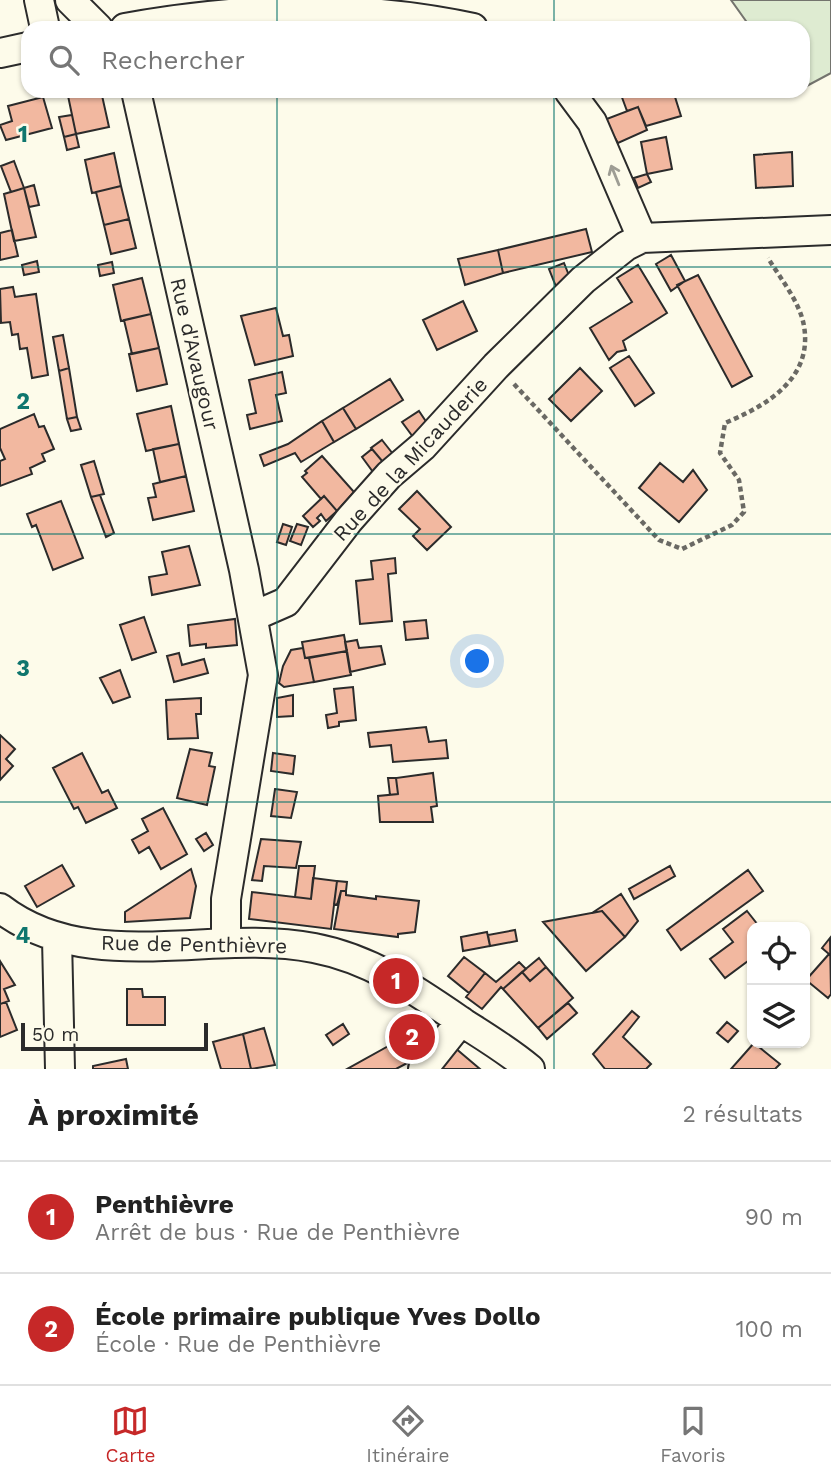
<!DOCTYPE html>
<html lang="fr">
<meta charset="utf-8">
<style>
:root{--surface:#fff;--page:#f2f2f2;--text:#222;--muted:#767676;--line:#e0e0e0;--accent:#c62828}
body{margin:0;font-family:"Work Sans",sans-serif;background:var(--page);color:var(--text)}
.controls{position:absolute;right:21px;bottom:21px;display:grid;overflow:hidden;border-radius:14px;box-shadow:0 2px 5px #0004}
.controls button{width:63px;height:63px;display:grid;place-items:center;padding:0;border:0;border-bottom:2px solid var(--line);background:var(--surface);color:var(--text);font:35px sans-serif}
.scale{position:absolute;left:21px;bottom:18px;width:187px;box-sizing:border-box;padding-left:7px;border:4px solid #2b2b2b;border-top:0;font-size:19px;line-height:24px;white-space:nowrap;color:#2b2b2b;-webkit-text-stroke:5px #fdfbea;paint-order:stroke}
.you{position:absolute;left:478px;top:662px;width:24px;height:24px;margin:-18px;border:5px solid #fff;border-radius:50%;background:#1a73e8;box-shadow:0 0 0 10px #1a73e833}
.badge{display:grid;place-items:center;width:46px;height:46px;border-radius:50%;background:var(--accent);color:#fff;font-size:23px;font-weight:700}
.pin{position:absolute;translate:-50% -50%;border:4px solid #fff;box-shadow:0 2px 7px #0006}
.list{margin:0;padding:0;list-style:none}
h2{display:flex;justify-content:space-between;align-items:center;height:91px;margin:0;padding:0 28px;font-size:30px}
h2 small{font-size:23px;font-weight:400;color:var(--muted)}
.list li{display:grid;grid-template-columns:46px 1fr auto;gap:21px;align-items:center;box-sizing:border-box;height:112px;padding:0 28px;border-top:2px solid var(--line)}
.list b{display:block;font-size:26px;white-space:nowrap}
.list p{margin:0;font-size:23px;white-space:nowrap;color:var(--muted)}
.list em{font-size:23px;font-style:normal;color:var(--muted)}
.icon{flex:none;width:38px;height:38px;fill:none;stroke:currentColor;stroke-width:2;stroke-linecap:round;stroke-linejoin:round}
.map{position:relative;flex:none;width:831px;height:1069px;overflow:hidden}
.search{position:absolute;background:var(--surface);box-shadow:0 2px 5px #0004;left:21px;right:21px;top:21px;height:77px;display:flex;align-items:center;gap:18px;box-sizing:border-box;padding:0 24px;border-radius:21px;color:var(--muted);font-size:26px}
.sheet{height:315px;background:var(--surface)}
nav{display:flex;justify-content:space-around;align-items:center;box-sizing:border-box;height:98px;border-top:2px solid var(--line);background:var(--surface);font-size:19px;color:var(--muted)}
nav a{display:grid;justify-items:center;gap:4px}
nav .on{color:var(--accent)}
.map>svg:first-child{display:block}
.green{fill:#deebd1;stroke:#74746e;stroke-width:2}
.building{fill:#f2b8a0;stroke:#2b2b2b;stroke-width:2}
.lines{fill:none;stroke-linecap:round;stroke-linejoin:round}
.minor-casing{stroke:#2b2b2b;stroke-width:32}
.path{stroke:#6a6964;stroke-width:4.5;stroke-dasharray:5 3.5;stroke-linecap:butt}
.minor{stroke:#fdfbea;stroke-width:28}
.oneway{stroke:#9e9d94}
.grid{fill:none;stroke:#0f766e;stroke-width:2;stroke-opacity:0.55}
.labels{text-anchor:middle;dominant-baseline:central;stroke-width:5;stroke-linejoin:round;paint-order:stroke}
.street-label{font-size:21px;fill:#2b2b2b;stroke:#fdfbea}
.grid-label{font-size:23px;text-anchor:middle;font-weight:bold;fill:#0f766e;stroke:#fdfbea;stroke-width:5;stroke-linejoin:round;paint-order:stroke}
</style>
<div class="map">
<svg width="831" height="1069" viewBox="0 0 831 1069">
<rect width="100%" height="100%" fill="#fdfbea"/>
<path class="green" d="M731 0H831V73L803 88V28H751Z"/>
<path class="building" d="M67 91H101L109 127 76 134Z
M620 92 675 97 681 116 646 126 638 107 627 111Z
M43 97 52 128 6 140 0 125 12 121 8 106Z
M638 107 647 130 618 143 604 120Z
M72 115 76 134 64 137 59 117Z
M76 134 79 147 67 150 64 137Z
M666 137 672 169 647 174 641 142Z
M792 152 793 186 756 188 754 155Z
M114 153 121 186 92 193 85 160Z
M14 161 24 188 11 192 1 166Z
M647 174 651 182 638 188 634 178Z
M34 185 39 205 29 207 24 188Z
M121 186 129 219 104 225 96 192Z
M24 188 36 237 14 241 4 194Z
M129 219 136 248 111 254 104 225Z
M586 229 592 252 503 273 498 250Z
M12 230 18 256 0 260V233Z
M498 250 503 273 465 285 458 259Z
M671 255 685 281 671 291 656 264Z
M37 261 39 272 24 275 22 265Z
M112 262 114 273 100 276 98 265Z
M564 263 574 288 561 299 549 269Z
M638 265 667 313 623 341 626 350 617 352 609 360 590 328 632 302 617 278Z
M698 275 752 376 732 387 677 285Z
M142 278 151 314 121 321 113 285Z
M13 287 15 297 36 294 48 375 32 378 27 348 20 349 18 334 12 335 10 322 1 323 0 289Z
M463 301 477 331 437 350 423 320Z
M276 308 283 336 289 335 293 356 255 365 241 316Z
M151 314 159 348 132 354 124 320Z
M63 335 69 368 59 371 53 337Z
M159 348 167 384 137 391 129 354Z
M629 356 654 393 635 406 610 368Z
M69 368 77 417 67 419 59 371Z
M580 368 602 391 571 421 549 399Z
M282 372 286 393 276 395 282 421 250 429 247 415 256 413 249 380Z
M390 379 403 400 356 429 343 408Z
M171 406 179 444 146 451 137 414Z
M343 408 356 429 334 442 322 421Z
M419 411 429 426 413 437 402 422Z
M34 414 39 427 44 426 54 449 42 454 45 461 30 468 32 474 0 486V461L5 459 0 448V429Z
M77 417 81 429 71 431 67 419Z
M322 421 334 442 301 462 295 453 264 466 260 455 288 444Z
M382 440 393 454 383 462 371 448Z
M179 444 186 476 160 482 153 449Z
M372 449 383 462 373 472 362 457Z
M322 456 354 492 337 511 324 496 321 499 302 477 307 473 305 471Z
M94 461 104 494 91 497 81 465Z
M660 463 683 482 693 470 707 490 679 522 639 488Z
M186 476 194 511 153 520 148 498 156 497 153 484Z
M417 491 451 527 427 550 413 536 420 529 399 509Z
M100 495 114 533 106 537 91 497Z
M324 496 337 511 326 521 321 514 317 518 320 521 313 527 303 516Z
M61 501 83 558 53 570 36 525 32 527 27 514Z
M283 524 292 527 286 545 277 542Z
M297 524 308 527 301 545 290 541Z
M189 546 200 585 152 595 149 577 167 574 162 552Z
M395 558 396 573 388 574 392 621 360 624 356 581 373 579 371 561Z
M144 617 156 652 132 660 120 625Z
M235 619 237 645 206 648V644L190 646 188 625Z
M426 620 428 638 406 640 404 622Z
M344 635 347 651 305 658 302 642Z
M357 640 359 648 381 646 385 664 350 672 345 642Z
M303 648 305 658H309L314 682 284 687 279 683 283 666 291 650Z
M347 651 351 675 314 682 309 658Z
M179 653 182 665 204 659 208 673 174 682 167 656Z
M120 670 130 697 113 703 100 678Z
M353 687 356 720 339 722V726L328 728 326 715 337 713 334 689Z
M293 695V716L277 717V698Z
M201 698V714H196L198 738 168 739 166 700Z
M426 727 429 742 446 740 448 758 393 762 391 745 370 747 368 733Z
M0 735 15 749 6 759 13 766 0 780Z
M190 749 212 753 209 766 215 767 207 805 177 798Z
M82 753 102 793 108 790 117 808 86 823 78 807 74 809 53 768Z
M273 753 295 756 293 774 271 771Z
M433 773 437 806 431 807 433 822H380L378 796 398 794 396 778Z
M388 778H396L398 794 390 795Z
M275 789 297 792 291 818 271 816Z
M163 808 187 854 161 869 149 847 139 853 132 840 148 831 142 819Z
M206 833 213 845 204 851 196 839Z
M261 839 301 842 296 868 264 866 262 881 252 880Z
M62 865 74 886 37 907 25 886Z
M299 866H315L311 899 295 897Z
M670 866 675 876 634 899 629 889Z
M191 869 196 886 190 918 125 922V912Z
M748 870 763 891 681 950 667 930Z
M313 878 337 881 331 929 249 919 252 892 311 899Z
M337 881 347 882 346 891H341L337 905 334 904Z
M341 891H346V895L376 899V896L419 901 415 932 398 934V937L334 929Z
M621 894 638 921 625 937 602 911 592 913Z
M602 911 625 937 586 971 543 922Z
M747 911 758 925 752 927V958L725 978 710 959 733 942 723 929Z
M515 930 517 941 490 946 488 935Z
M487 932 490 946 463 951 461 937Z
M830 938 831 994 828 998 806 980 829 954 822 948Z
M464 957 485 973 469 993 448 976Z
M539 958 546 967 530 981 522 972Z
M0 961 15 985 4 989 9 1001 0 1004Z
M519 962 526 969 503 989 501 987 482 1009 466 997 485 973 496 982Z
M546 967 573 998 538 1028 503 989 522 972 530 981Z
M127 989H142L143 997H165V1025H127Z
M6 1002 17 1030 0 1037V1004Z
M568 1003 577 1013 547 1039 538 1028Z
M632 1011 639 1017 623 1037 651 1064 646 1069H605L593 1054Z
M727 1022 738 1031 728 1042 717 1033Z
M343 1024 349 1034 333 1045 326 1035Z
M264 1028 275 1065 251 1069 243 1034Z
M243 1034 251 1069H221L213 1042Z
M401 1039 413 1060 396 1069H347Z
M754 1043 780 1064 775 1069H731Z
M454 1047 480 1069H439Z
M126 1059 128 1069H93V1066Z"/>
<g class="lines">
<g class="minor-casing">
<path id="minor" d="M39 0 45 28
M70 0 98 28
M125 28C240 7 358 3 473 28
M0 53 28 47
M136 91 244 570 263 675 226 899V941
M569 91 592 122 642 238
M254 616 286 602 349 520 389 475 423 446 496 366 583 280 626 246 642 238 831 230
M0 908C89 977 211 928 314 948 372 959 417 991 465 1024 487 1038 510 1052 530 1069
M57 939 60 1069
M423 1069 461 1021"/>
</g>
<path class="path" d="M514 384 659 540 682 549 732 525 744 512 739 480 720 453 725 423C766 406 813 379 804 326 800 302 780 278 768 258"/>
<use href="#minor" class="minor"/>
</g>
<defs><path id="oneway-shaft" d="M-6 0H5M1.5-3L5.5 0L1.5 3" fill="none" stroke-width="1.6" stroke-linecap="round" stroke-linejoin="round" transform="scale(1.75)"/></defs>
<use class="oneway" href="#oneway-shaft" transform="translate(615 175) rotate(-112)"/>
<path class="grid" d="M277 0V28M554 0V28M277 91V1069M554 91V1069M0 267H831M0 534H831M0 802H831"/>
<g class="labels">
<g class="street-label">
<text transform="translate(195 354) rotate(77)">Rue d'Avaugour</text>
<text transform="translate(410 459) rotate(-47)">Rue de la Micauderie</text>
<text transform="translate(194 944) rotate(1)">Rue de Penthièvre</text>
</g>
</g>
<g class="grid-label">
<text x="23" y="142">1</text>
<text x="23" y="409">2</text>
<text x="23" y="676">3</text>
<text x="23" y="943">4</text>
</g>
</svg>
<div class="controls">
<button><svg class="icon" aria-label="locate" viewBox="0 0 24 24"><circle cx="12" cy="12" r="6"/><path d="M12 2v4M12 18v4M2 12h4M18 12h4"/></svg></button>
<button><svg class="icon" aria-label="layers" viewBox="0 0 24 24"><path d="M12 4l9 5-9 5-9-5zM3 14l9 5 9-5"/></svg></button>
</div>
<div class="scale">50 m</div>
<div class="you"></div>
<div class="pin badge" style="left:396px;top:981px">1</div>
<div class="pin badge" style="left:412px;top:1037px">2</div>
<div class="search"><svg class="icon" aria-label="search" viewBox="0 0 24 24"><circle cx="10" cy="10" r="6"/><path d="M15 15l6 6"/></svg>Rechercher</div>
</div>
<section class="sheet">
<h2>À proximité<small>2 résultats</small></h2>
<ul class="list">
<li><span class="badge">1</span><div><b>Penthièvre</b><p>Arrêt de bus · Rue de Penthièvre</p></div><em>90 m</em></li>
<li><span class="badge">2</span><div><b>École primaire publique Yves Dollo</b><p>École · Rue de Penthièvre</p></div><em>100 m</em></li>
</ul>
</section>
<nav>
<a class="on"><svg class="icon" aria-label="map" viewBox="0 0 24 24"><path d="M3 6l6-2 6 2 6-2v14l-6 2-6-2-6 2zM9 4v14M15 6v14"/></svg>Carte</a>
<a><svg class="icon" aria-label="directions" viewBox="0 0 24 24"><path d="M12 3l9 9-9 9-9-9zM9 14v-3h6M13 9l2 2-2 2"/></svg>Itinéraire</a>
<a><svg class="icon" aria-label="saved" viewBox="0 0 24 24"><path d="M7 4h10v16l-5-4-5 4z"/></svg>Favoris</a>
</nav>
